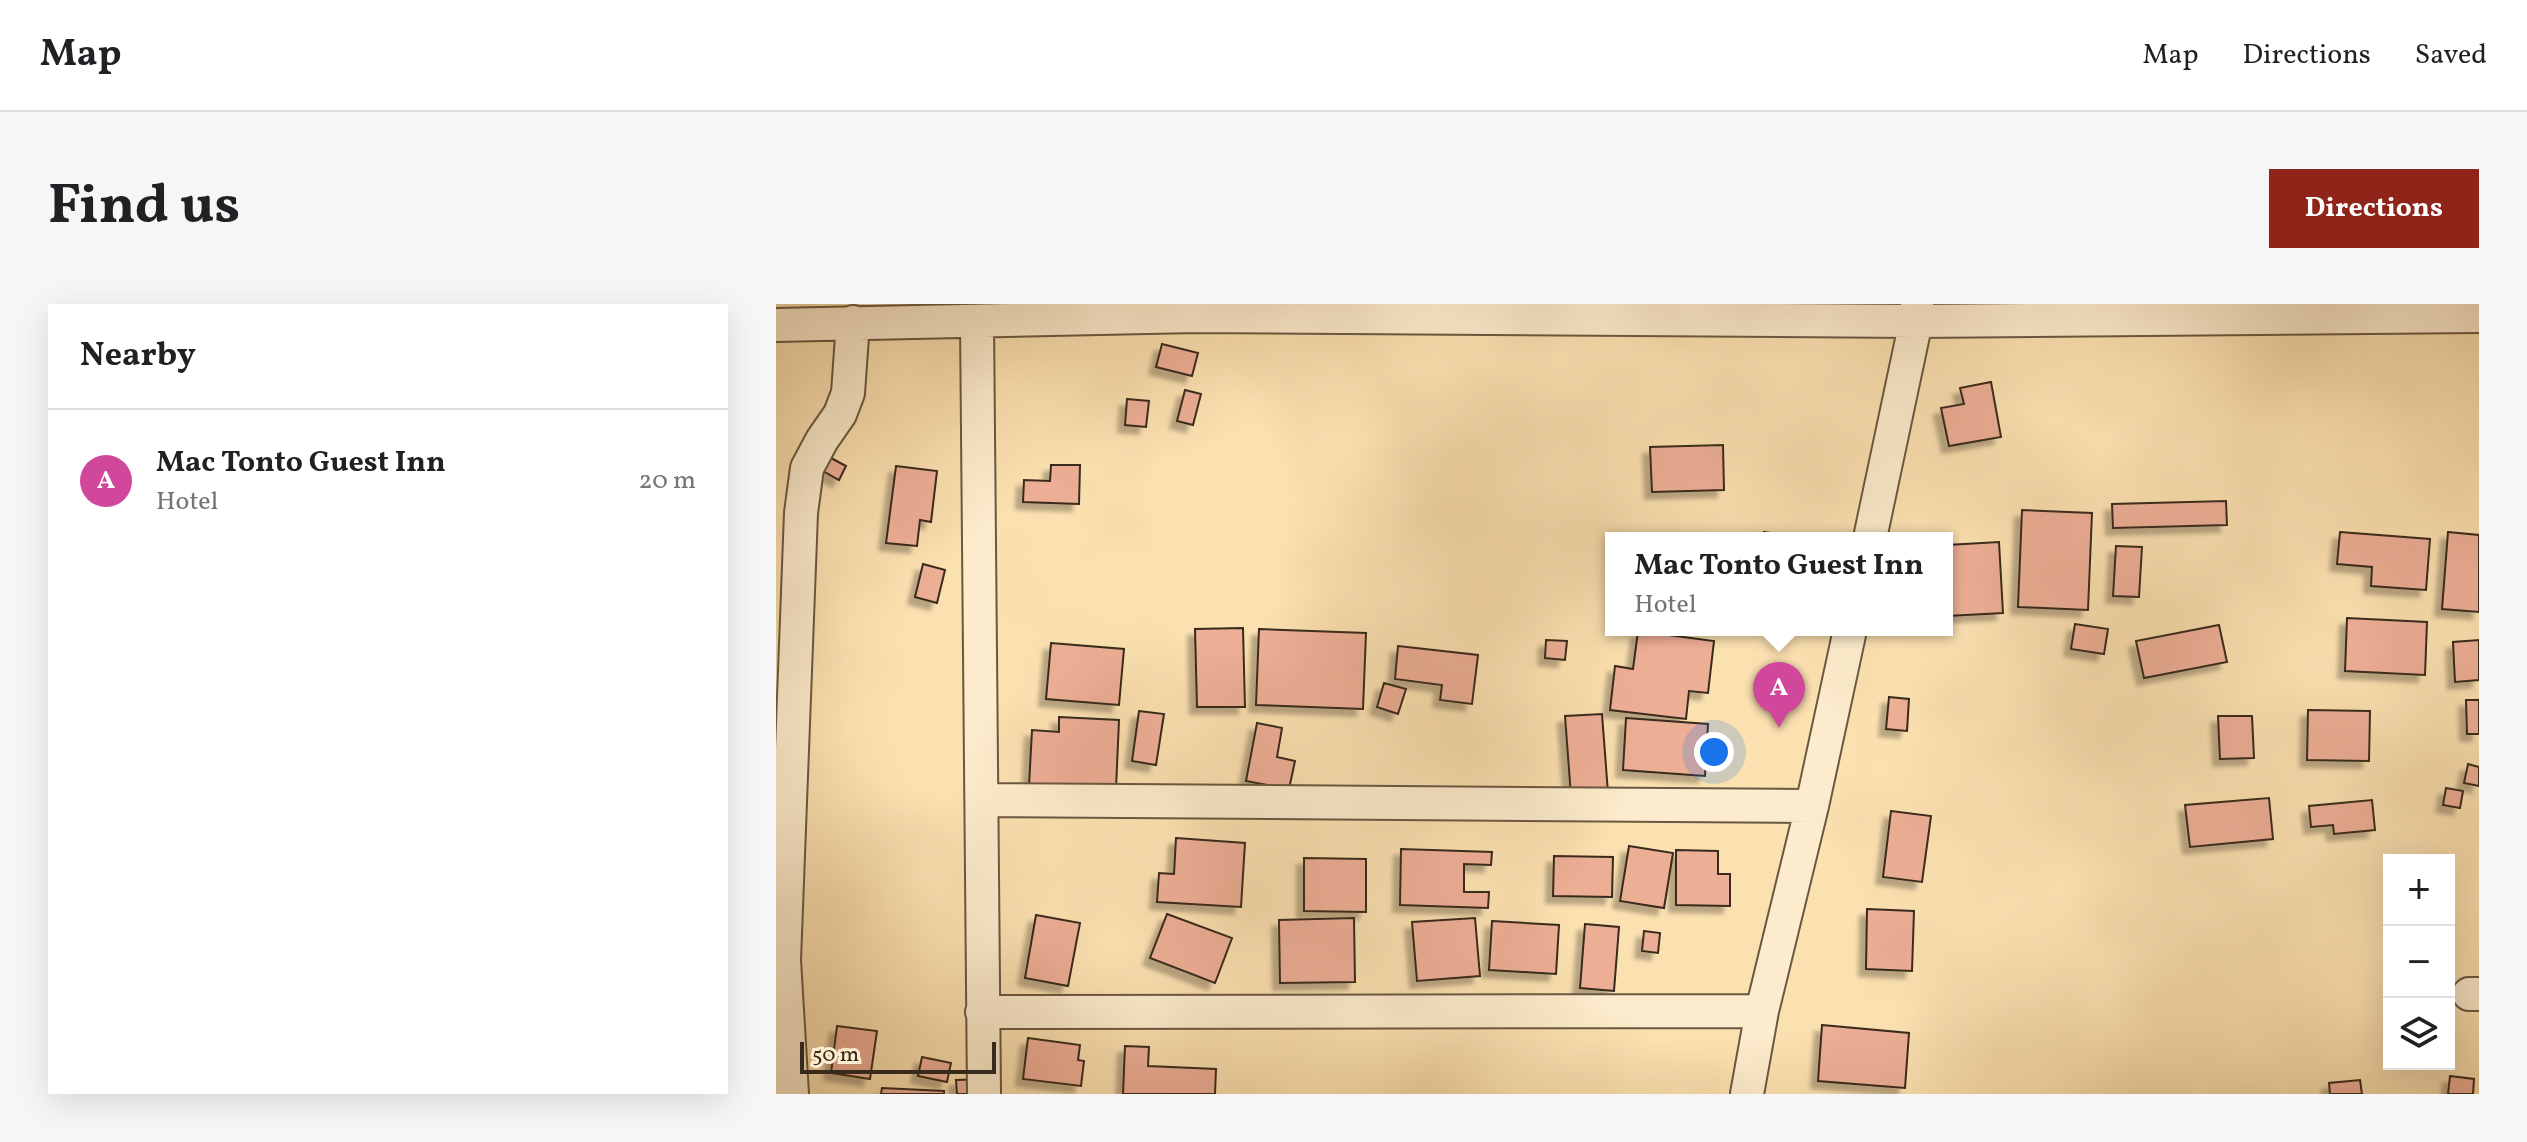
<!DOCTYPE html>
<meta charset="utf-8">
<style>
:root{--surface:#fff;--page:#f6f6f6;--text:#202124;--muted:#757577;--line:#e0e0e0;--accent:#8f2418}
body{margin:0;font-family:Vollkorn,serif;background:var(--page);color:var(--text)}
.controls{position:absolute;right:24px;bottom:24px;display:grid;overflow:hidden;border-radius:0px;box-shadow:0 8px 32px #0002}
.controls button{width:72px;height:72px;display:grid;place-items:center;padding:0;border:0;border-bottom:2px solid var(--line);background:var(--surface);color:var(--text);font:40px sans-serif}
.scale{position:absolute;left:24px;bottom:20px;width:196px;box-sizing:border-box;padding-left:8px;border:4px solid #382a1c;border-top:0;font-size:22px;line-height:28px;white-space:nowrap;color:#382a1c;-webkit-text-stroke:6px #fcebcc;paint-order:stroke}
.you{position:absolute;left:938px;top:448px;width:28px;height:28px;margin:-20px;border:6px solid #fff;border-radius:50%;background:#1a73e8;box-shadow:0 0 0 12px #1a73e833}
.badge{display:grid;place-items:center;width:52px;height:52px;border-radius:50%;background:var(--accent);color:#fff;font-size:26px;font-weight:700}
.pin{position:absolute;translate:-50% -66px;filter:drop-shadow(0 2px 4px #0008)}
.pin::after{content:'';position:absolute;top:42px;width:28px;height:24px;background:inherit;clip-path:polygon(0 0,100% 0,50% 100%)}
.popup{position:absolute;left:829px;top:228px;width:348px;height:104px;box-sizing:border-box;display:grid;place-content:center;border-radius:0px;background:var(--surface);filter:drop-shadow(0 2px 6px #0005);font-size:26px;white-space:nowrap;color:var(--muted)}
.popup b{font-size:30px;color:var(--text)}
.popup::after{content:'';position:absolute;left:50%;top:100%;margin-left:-16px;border:16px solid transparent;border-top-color:var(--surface)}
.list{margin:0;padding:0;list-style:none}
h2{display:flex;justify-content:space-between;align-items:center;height:104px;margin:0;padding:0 32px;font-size:34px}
h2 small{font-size:26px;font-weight:400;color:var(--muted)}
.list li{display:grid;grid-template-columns:52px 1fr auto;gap:24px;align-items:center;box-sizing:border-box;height:144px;padding:0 32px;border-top:2px solid var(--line)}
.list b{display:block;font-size:30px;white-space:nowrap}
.list p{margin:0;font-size:26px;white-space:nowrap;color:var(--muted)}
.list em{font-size:26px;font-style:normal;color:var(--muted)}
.icon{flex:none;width:44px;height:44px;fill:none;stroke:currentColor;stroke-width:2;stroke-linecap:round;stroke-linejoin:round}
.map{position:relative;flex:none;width:1703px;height:790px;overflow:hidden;border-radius:0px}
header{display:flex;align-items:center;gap:48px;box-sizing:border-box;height:112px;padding:0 40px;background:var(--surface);border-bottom:2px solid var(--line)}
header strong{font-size:38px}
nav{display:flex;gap:44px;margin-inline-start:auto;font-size:28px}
.intro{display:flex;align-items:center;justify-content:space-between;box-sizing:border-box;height:192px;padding:0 48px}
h1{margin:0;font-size:56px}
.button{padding:20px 36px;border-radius:0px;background:var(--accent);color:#fff;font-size:28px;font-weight:700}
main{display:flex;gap:48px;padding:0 48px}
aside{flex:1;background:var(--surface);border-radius:0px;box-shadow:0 8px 32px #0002}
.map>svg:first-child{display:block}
.building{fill:#edae96;stroke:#382a1c;stroke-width:2;filter:url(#shadow)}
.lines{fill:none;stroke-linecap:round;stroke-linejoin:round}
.minor-casing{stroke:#695841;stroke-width:36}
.minor{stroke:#fcebcc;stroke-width:32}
</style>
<header>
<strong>Map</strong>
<nav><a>Map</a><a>Directions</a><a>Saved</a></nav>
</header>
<div class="intro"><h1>Find us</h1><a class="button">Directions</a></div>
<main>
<aside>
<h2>Nearby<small></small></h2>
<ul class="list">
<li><span class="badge" style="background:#d1479c">A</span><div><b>Mac Tonto Guest Inn</b><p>Hotel</p></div><em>20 m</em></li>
</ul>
</aside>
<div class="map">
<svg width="1703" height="790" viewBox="0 0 1703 790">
<defs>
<filter id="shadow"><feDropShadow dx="-7" dy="7" stdDeviation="2" flood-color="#0004"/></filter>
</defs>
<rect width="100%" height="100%" fill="#fbe0b0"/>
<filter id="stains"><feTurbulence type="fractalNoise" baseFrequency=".0025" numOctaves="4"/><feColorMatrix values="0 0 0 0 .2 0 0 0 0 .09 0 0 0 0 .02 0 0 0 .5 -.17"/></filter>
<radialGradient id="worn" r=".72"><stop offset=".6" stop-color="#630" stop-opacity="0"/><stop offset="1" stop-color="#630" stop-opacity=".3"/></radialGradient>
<path class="building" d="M386 40 422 49 416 72 380 63Z
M1215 78 1225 133 1173 142 1165 104 1188 100 1184 84Z
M409 86 425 90 417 121 401 117Z
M351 95 373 97 370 123 349 121Z
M947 141 948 186 876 188 874 143Z
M55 154 70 162 63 176 47 167Z
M275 161H304L303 200 247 198 248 176 274 177Z
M120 162 161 167 155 218 144 216 141 242 110 239Z
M1450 197 1451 221 1337 224 1336 200Z
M1246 206 1316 209 1312 306 1242 303Z
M988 228 1027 234H987Z
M1564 228 1654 235 1650 286 1595 282 1596 263 1561 260Z
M1672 228 1703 231V308L1666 305Z
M1223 238 1227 309 1171 312V241Z
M1340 242 1366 243 1363 293 1337 292Z
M147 260 169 266 161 299 139 293Z
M1571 314 1651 318 1649 371 1569 367Z
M1299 320 1332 325 1328 350 1295 345Z
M1443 321 1451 358 1368 374 1360 337Z
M467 324 469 403H421L419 325Z
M483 325 590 329 587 405 480 401Z
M862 327 938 337 932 389 913 387 910 415 834 406 839 362 857 365Z
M770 336 791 337 789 356 769 354Z
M1703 336V376L1679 378 1677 338Z
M275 339 348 345 343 401 270 395Z
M622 342 702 351 696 400 664 396 666 381 619 375Z
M608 379 630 385 622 410 601 403Z
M1113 393 1133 395 1131 427 1110 425Z
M1690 396H1703V430H1691Z
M1532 406 1594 407 1593 457 1531 456Z
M363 407 388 410 380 461 356 457Z
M826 410 832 489 795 492 789 412Z
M1442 412H1476L1478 454 1444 455Z
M283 413 343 416 340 485 253 482 256 426 283 428Z
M850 414 932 420 929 472 847 466Z
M481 419 506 424 501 453 519 457 513 485 470 477Z
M1692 460 1703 463V482L1688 479Z
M1670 484 1687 487 1684 504 1667 501Z
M1493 494 1497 535 1414 543 1409 501Z
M1596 496 1599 526 1558 530 1557 521 1535 523 1533 502Z
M1115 507 1155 512 1146 578 1107 573Z
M400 534 469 539 465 603 381 598 383 569 398 570Z
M853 542 897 549 888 604 844 597Z
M625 545 716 548 715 561 688 560V588H713L712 604 624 601Z
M900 546 942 547V570H954V602L900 601Z
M778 552 837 553 836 593 777 592Z
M528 554 590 555V608L528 607Z
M1091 605 1138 607 1136 667 1090 665Z
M391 610 456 634 439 679 374 654Z
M260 611 304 619 292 682 249 674Z
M578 614 579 678 504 679 503 616Z
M699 614 704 672 641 677 636 618Z
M716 617 783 621 780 670 713 666Z
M809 620 843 623 838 687 804 684Z
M868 627 884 629 882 649 866 647Z
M1046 721 1133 729 1129 784 1042 777Z
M61 722 101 727 94 775 55 769Z
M252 734 304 741 302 756 308 757 305 782 247 775Z
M349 742 373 743 372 762 440 765 439 790H347Z
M146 753 175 759 171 778 142 772Z
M1674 772 1698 775 1697 790H1672Z
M208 775 209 790H181L180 776Z
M1584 776 1586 790H1554L1553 779Z
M106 784 168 787V790H105Z"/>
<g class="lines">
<g class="minor-casing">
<path id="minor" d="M201 18 208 790
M0 21 420 12 1140 17 1703 12
M1094 234 1140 17 1141 0
M206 496 1036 502
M1693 690H1703
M206 708 986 707
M16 790 8 656 25 209 31 164 46 136 64 110 72 89 77 18
M971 790 986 707 1036 502 1074 326"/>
</g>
<use href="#minor" class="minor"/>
</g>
<rect width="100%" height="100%" filter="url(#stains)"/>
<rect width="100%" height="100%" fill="url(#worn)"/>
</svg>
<div class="controls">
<button>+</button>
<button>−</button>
<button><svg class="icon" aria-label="layers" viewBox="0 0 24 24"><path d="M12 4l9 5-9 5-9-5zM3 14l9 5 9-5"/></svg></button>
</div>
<div class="scale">50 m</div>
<div class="you"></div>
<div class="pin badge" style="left:1003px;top:424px;background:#d1479c">A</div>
<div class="popup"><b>Mac Tonto Guest Inn</b>Hotel</div>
</div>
</main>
